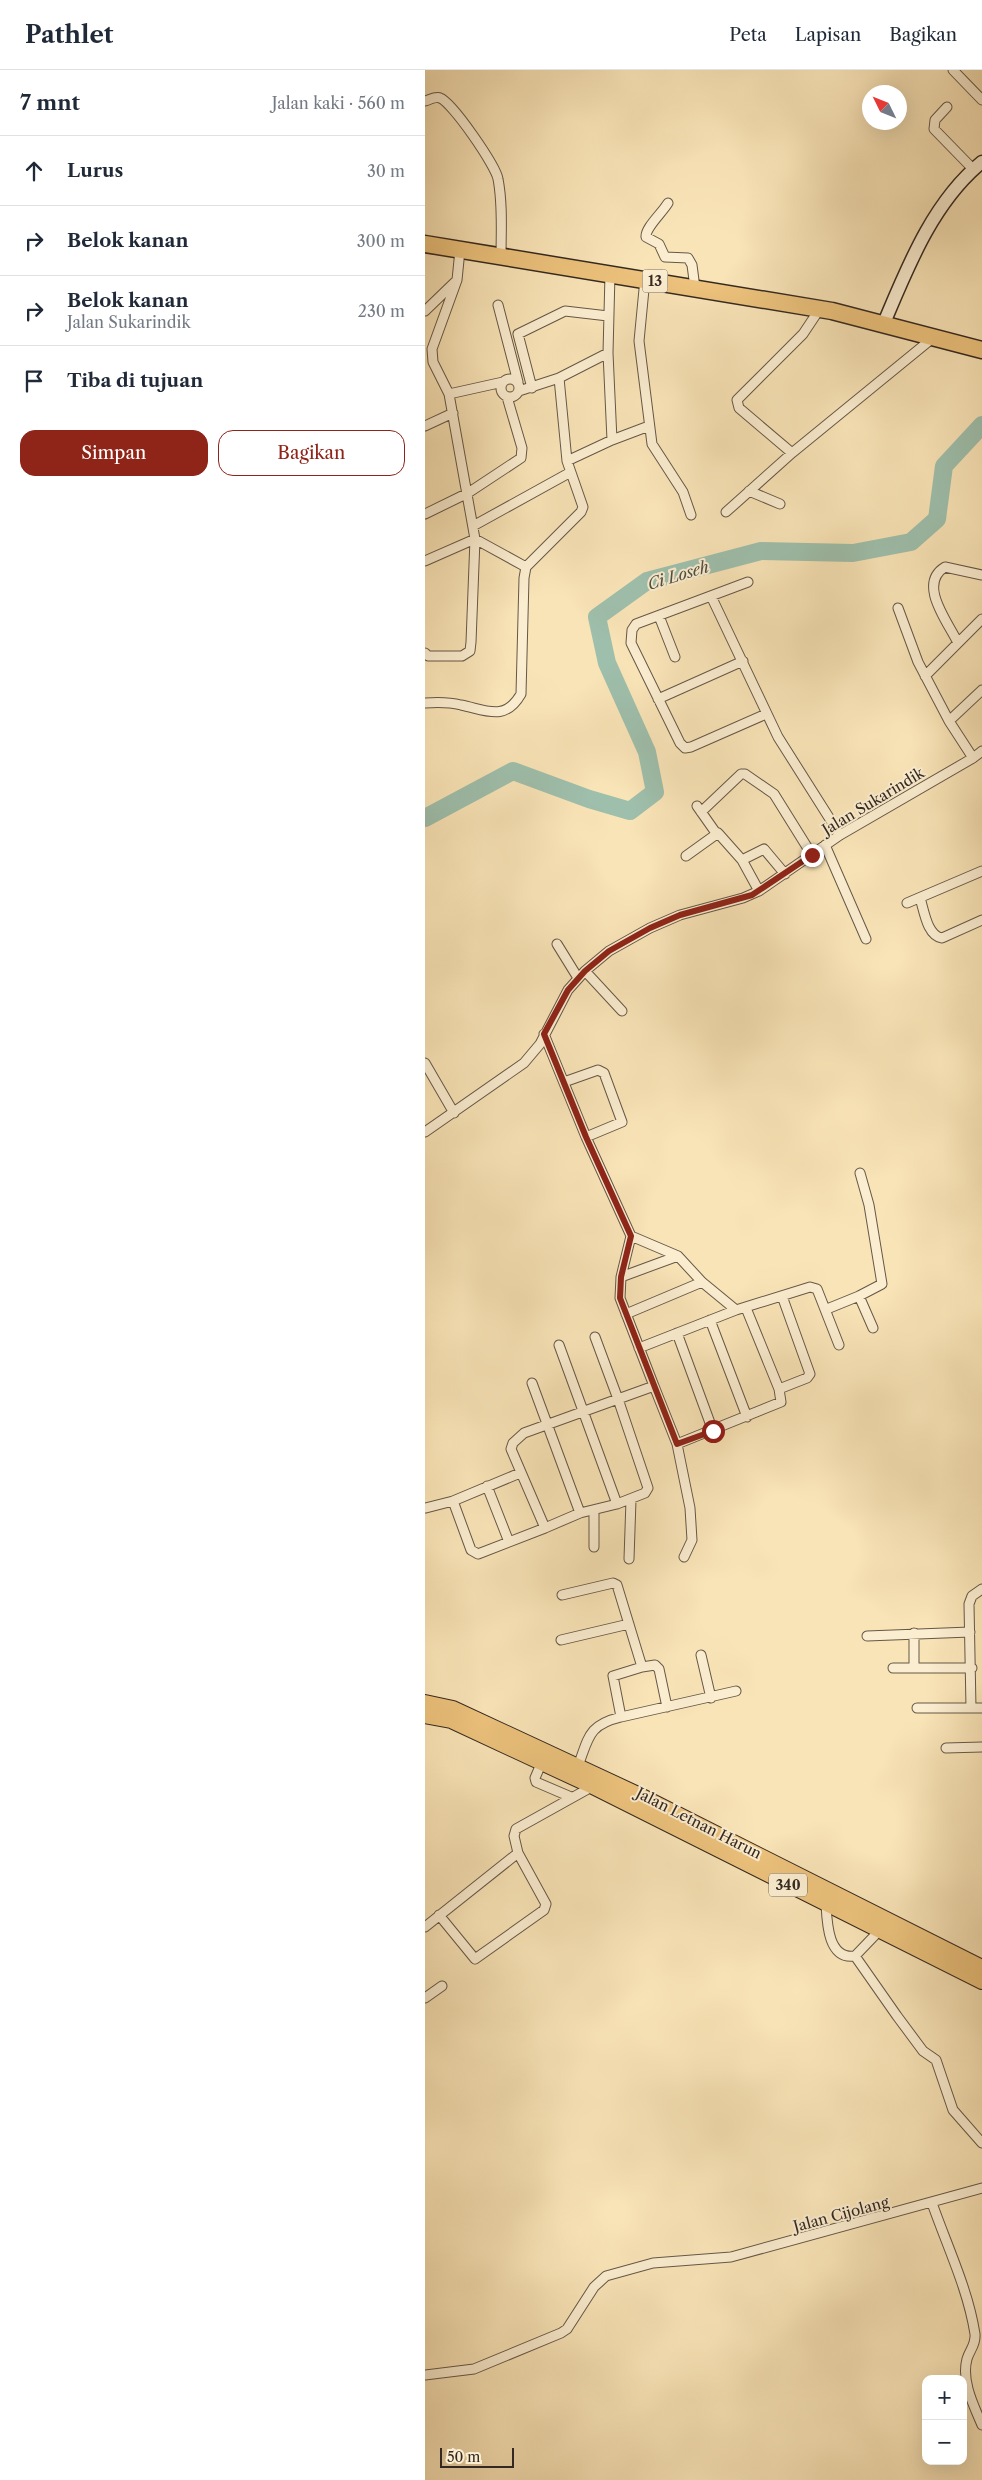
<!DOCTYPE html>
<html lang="id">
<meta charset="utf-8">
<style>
:root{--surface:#fff;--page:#f6f6f7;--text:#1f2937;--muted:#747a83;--line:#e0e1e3;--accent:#8f2418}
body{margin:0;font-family:"Libre Caslon Text",serif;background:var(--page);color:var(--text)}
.controls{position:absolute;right:15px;bottom:15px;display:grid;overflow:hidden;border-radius:10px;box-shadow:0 5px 20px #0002}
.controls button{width:45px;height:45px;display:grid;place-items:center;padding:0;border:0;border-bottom:1px solid var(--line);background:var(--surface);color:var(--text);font:25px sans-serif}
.compass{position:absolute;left:437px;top:15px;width:45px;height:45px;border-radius:50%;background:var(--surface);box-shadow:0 5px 20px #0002;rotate:313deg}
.scale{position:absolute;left:15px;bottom:12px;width:74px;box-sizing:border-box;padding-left:5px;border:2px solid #342922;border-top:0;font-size:14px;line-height:18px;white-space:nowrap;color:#342922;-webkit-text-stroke:4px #fbedd0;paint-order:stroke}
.stop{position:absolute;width:15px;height:15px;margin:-11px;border:4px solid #8f2418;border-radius:50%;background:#fff}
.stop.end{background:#8f2418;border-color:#fff;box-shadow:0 1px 5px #0008}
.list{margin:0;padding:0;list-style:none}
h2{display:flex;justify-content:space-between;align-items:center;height:65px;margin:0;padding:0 20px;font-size:21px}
h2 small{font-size:16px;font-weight:400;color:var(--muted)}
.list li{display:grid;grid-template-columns:32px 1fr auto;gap:15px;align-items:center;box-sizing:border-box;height:70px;padding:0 20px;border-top:1px solid var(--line)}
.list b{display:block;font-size:19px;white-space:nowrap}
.list p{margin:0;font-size:16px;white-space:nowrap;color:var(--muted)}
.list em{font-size:16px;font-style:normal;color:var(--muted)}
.actions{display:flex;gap:10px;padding:15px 20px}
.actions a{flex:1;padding:11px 0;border:1px solid var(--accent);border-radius:15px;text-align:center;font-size:18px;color:var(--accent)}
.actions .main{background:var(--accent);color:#fff}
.icon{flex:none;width:28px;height:28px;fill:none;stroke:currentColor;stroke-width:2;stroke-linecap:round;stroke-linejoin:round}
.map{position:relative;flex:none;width:557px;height:2410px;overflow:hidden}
header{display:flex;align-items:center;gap:30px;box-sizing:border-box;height:70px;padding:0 25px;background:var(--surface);border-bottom:1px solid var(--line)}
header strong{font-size:24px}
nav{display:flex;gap:28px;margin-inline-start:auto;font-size:18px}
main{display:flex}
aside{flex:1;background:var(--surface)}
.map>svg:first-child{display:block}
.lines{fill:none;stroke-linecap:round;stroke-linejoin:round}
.river{stroke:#9ebfac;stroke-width:18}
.street-casing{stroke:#655847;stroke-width:11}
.secondary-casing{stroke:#342922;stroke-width:15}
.primary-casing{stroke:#342922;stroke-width:16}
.highway-casing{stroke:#342922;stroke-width:19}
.street{stroke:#fbedd0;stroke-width:9}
.secondary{stroke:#fbedd0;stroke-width:12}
.primary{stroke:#ecc27c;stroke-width:14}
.highway{stroke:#ecc27c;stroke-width:16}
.route{stroke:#8f2418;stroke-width:6}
.labels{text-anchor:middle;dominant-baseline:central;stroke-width:4;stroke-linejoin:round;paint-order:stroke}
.shield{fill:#fbedd0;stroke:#706456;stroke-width:1}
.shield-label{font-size:14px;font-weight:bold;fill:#342922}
.street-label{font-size:15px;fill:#342922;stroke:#fbedd0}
.water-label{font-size:16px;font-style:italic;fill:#4e4e44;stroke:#fbedd0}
</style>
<header>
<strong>Pathlet</strong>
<nav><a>Peta</a><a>Lapisan</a><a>Bagikan</a></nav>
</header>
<main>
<aside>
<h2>7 mnt<small>Jalan kaki · 560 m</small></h2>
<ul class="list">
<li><svg class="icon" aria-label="ahead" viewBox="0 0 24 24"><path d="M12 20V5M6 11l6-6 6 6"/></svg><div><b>Lurus</b></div><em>30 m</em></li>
<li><svg class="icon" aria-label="right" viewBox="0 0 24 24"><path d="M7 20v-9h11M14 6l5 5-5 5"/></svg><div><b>Belok kanan</b></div><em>300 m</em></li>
<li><svg class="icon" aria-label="right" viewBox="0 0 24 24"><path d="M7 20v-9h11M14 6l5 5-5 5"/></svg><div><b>Belok kanan</b><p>Jalan Sukarindik</p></div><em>230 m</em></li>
<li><svg class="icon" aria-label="arrive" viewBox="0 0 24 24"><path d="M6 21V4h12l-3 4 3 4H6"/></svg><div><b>Tiba di tujuan</b></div></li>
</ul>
<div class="actions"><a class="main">Simpan</a><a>Bagikan</a></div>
</aside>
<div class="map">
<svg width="557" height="2410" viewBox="0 0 557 2410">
<rect width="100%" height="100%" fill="#f9e4b7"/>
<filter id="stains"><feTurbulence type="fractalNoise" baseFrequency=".004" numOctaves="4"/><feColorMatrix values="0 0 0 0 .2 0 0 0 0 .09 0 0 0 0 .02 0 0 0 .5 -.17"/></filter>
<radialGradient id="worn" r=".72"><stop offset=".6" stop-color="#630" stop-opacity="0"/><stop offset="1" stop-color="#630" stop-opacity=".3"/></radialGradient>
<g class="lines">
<path class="river" d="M0 748 88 701 164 729 205 741 230 722 222 682 182 593 172 547 222 511 336 481 428 483 486 472 512 449 519 396 557 355"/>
<g class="street-casing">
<path id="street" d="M528 0 557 30
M0 31C4 30 11 26 15 28 27 32 71 96 73 109 78 135 76 162 76 187
M522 37 510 50 509 59 548 99
M243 133C237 143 220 158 221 167L234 174 240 187 263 188 267 195 270 218
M220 209 214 271 227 374 258 422 266 445
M73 235 93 312
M0 241 30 212
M76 318a9 9 0 1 1 18 0a9 9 0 1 1-18 0Z
M107 318 93 264 140 241 183 246
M94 321 134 308 183 283
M24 324 78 312
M0 356 28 343
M187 370 224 356
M367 383 314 338 312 330 378 264 394 240
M142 391 187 370 183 283 185 204
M324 421 355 434
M301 442 367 383 509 267
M0 444 43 423 96 388 97 378 82 327
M48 456 144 403
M0 491 50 469 101 497
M323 512 211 554 207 560 206 573 255 673 260 678 266 677 341 644
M286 526 353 667 415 765
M473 538 493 592 524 651 548 688
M234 546 250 587
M533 573C523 552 492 514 520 497L557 505
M0 583 3 586H37L45 581 46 572 50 469 24 324 8 292 7 279 32 210 35 180
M500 606 557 549
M233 629 318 591
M0 633C12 632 24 632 36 635 61 640 80 652 96 624L99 508 101 497 156 442 158 437 142 391 134 308
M524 651 557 620
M272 736 291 763
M276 742 316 704H320L349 724 387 785
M400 775 441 869
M261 786 293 763 317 790 334 821
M317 790 339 779 360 804
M495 828C499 840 502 866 517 868L557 850
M482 833 557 801
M132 874 153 908
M160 901 197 941
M0 993 29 1043
M139 1012 173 1000 179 1003 197 1052 161 1067
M0 1062 99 993 115 974 143 920 160 901 184 881 225 858 255 845 318 828 334 821 415 765 548 688 557 681
M206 1166 253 1186 277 1212 311 1240 385 1217 392 1219 414 1275
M196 1207 253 1186
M434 1226 448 1258
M402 1239 434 1226 457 1214 444 1135 435 1103
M201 1244 277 1212
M285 1250 322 1347
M252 1263 288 1361
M134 1275 192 1434
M214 1278 311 1240
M107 1313 155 1443 192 1434 220 1423 223 1418 193 1329 229 1316 195 1228 196 1207 206 1166 161 1067 119 964
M229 1316 252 1374 265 1438 267 1470 259 1487
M354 1319 382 1308 385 1304 357 1226
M252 1374 356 1332 354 1319 321 1238
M95 1403 28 1431 46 1480 53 1484 120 1458
M62 1416 84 1472
M1 1438 28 1431
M155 1443 120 1458 86 1379 88 1373 99 1363 193 1329 170 1267
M169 1477V1440
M204 1489 206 1430
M137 1525 188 1513 192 1515 217 1597 188 1606 196 1647C163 1655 164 1667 153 1696
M442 1566 545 1562
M136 1570 204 1554
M276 1585 286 1628
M217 1597 230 1595 234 1599 242 1637
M468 1598H547
M489 1598V1563
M492 1638H557
M546 1638 544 1534 547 1526 557 1519
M196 1647 311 1621
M521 1678 557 1677
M116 1694 110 1708 111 1712 146 1727
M401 1834C402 1853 403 1890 430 1886L455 1860
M14 1845 50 1889 119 1840 121 1834 93 1783
M0 1857 93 1783 89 1766 91 1759 170 1715
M430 1886 472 1946 498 1981 511 1990 528 2040 557 2073
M0 1928 17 1916
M507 2133C522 2176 543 2219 550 2264 551 2275 545 2279 542 2289 536 2311 549 2336 557 2355
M0 2305 49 2299 136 2263 142 2259 169 2217 181 2206 228 2193 306 2187 557 2118"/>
</g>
<g class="secondary-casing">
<path id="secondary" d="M459 253C483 196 508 132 557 92"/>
</g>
<g class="primary-casing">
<path id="primary" d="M0 1632 28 1638 213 1724 557 1897
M0 1646 26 1651 168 1717 557 1912"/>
</g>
<g class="highway-casing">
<path id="highway" d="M0 174 407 241 557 280"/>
</g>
<use href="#street" class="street"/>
<use href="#secondary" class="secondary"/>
<use href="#primary" class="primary"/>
<use href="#highway" class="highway"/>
</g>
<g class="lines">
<path class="route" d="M288 1361 252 1374 195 1228 196 1207 206 1166 161 1067 119 964 143 920 160 901 184 881 225 858 255 845 327 825 387 785"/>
</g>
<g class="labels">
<g class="shield">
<rect x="217.5" y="199.5" width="25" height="23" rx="4"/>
<rect x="344" y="1803.5" width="38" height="23" rx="4"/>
</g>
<g class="shield-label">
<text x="230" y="211">13</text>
<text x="363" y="1815">340</text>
</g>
<g class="street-label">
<text transform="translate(448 731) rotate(-31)">Jalan Sukarindik</text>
<text transform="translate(274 1753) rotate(27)">Jalan Letnan Harun</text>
<text transform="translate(416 2144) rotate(-15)">Jalan Cijolang</text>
</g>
<g class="water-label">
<text transform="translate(253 505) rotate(-17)">Ci Loseh</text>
</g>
</g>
<rect width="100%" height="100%" filter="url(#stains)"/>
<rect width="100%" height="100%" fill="url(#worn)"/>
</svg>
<div class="controls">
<button>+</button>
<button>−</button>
</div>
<svg class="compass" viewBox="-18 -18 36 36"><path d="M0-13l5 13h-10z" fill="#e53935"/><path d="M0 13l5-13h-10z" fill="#747a83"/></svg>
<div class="scale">50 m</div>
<div class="stop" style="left:288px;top:1361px"></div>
<div class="stop end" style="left:387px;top:785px"></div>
</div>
</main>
